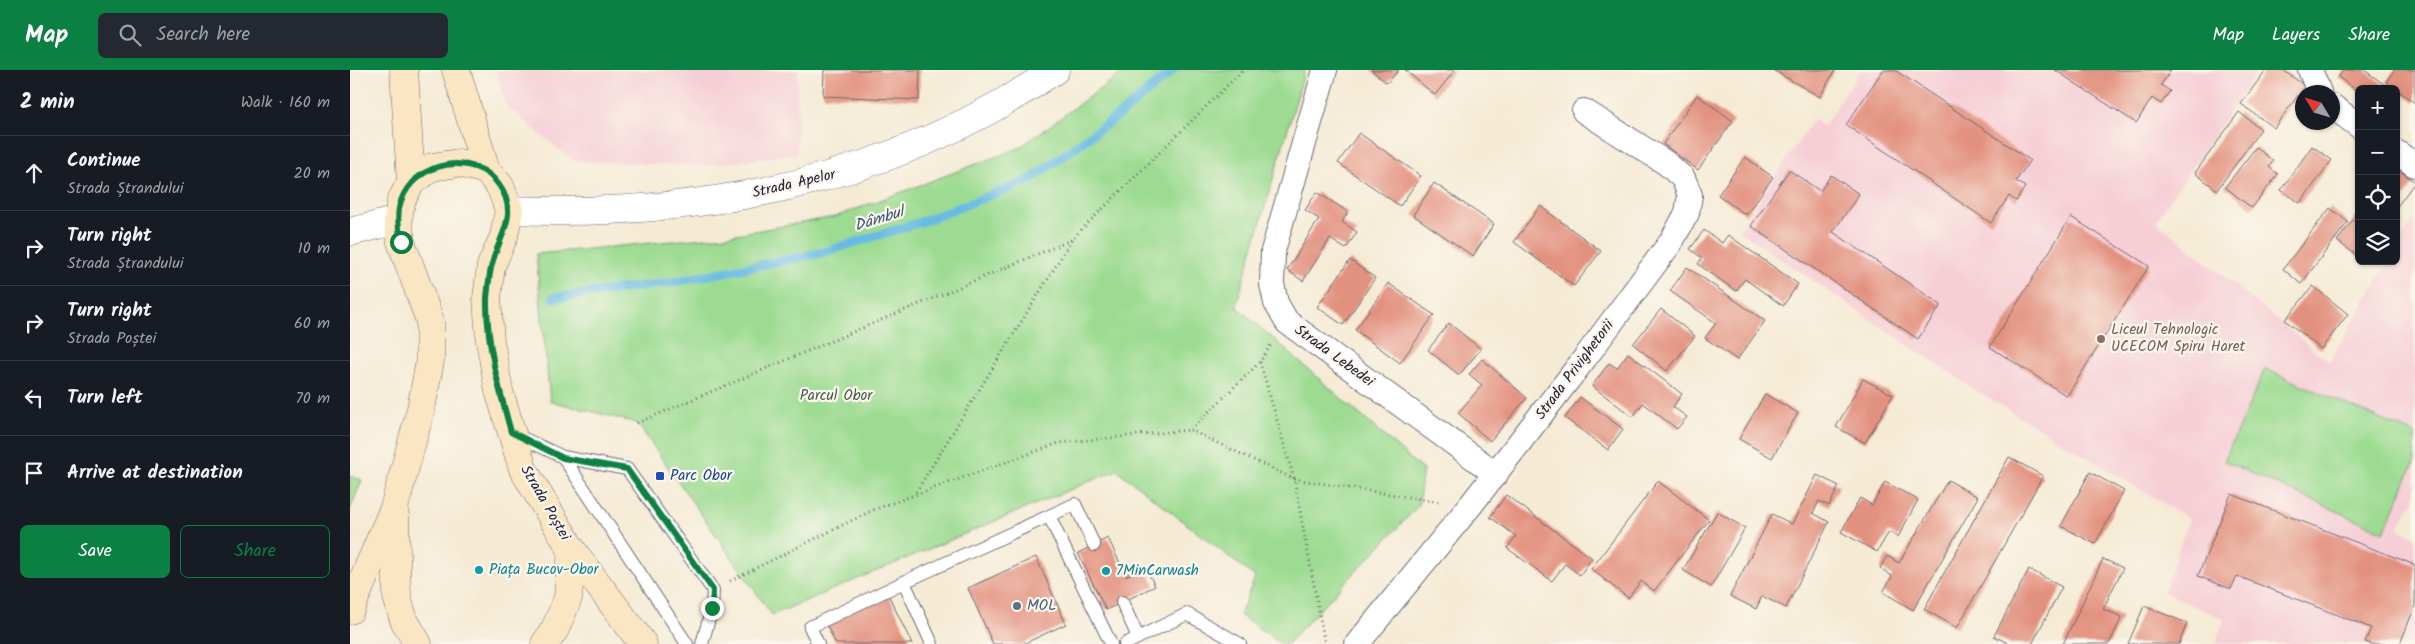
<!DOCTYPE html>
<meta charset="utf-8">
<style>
:root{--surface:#171b24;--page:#242831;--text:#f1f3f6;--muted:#9ea1a6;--line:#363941;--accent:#0b8043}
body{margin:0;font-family:Kalam,sans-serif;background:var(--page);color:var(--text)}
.controls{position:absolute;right:15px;top:15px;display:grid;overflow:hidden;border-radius:8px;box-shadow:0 1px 4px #0004}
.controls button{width:45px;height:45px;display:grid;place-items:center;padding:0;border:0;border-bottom:1px solid var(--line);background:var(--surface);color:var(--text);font:25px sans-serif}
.compass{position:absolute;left:1945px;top:15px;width:45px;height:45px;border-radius:50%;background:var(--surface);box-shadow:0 1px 4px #0004;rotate:308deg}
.stop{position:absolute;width:15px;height:15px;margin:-11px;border:4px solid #0b8043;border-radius:50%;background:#fff}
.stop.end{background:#0b8043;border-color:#fff;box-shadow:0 1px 5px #0008}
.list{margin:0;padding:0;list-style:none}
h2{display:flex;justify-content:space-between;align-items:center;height:65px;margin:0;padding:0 20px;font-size:21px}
h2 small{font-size:16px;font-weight:400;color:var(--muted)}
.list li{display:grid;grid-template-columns:32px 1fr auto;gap:15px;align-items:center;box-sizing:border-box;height:75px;padding:0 20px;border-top:1px solid var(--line)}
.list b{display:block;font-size:19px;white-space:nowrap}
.list p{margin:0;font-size:16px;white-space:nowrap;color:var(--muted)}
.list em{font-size:16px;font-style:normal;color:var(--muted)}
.actions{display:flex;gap:10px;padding:15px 20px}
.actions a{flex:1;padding:11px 0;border:1px solid var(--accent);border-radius:8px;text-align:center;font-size:18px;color:var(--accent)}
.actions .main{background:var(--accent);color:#fff}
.icon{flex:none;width:28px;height:28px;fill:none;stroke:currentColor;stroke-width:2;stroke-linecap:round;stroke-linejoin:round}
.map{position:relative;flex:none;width:2065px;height:574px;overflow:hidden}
header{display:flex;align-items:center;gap:30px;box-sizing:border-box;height:70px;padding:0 25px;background:var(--accent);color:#fff}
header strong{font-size:24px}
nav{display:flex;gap:28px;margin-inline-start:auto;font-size:18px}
.search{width:350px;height:45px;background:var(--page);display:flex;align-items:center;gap:12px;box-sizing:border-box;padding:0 18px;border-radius:8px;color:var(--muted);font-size:19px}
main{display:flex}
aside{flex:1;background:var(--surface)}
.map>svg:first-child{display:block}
.built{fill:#f6cfd6}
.green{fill:#9cdb91;stroke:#5f7e66}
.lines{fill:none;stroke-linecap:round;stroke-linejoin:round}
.stream{stroke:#67bbe3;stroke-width:9}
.building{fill:#e3917f}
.service-casing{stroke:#6c6871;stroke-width:14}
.minor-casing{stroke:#6c6871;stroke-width:26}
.tertiary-casing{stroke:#6c6871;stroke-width:29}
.secondary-casing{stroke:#6c6871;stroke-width:29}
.path{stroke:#6c6871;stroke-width:3;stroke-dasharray:1 4;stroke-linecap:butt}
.service{stroke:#fff;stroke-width:12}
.minor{stroke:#fff;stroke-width:24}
.tertiary{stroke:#fff;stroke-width:28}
.secondary{stroke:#fbe6c3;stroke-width:28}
.route{stroke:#0b8043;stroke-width:6}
.education-dot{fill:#8d6e63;stroke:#fbf7ec;stroke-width:2}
.transit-dot{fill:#1a4fb4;stroke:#fbf7ec;stroke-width:2}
.culture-dot{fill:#0f9aa8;stroke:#fbf7ec;stroke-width:2}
.service-dot{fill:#5c6f8a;stroke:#fbf7ec;stroke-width:2}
.labels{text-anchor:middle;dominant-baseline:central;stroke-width:4.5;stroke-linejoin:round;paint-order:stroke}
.street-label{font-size:15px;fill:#22223b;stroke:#fbf7ec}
.education-label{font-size:15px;fill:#785e54;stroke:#fbf7ec;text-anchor:start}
.park-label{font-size:15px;fill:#475a55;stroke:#fbf7ec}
.transit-label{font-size:15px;fill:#164399;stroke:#fbf7ec;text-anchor:start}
.culture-label{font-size:15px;fill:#0d838f;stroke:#fbf7ec;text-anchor:start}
.service-label{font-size:15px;fill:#4e5e75;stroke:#fbf7ec;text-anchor:start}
.water-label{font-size:16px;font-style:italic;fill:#3a5876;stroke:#fbf7ec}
</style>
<header>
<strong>Map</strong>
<div class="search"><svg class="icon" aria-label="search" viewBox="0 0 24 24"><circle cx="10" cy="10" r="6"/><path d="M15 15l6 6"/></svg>Search here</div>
<nav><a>Map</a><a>Layers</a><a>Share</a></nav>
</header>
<main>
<aside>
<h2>2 min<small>Walk · 160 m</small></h2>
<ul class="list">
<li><svg class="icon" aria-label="ahead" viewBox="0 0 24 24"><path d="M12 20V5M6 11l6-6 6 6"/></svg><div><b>Continue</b><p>Strada Ștrandului</p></div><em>20 m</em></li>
<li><svg class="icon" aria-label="right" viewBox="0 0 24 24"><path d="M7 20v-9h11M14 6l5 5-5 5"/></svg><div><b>Turn right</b><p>Strada Ștrandului</p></div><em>10 m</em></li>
<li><svg class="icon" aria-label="right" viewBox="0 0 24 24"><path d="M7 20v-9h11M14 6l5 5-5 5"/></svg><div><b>Turn right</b><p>Strada Poștei</p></div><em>60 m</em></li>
<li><svg class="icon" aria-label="left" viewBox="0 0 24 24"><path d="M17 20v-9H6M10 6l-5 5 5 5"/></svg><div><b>Turn left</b></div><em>70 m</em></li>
<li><svg class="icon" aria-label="arrive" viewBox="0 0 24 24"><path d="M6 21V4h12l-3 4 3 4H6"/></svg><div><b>Arrive at destination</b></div></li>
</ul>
<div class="actions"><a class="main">Save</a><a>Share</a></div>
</aside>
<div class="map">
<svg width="2065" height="574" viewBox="0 0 2065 574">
<rect width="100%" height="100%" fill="#fbf7ec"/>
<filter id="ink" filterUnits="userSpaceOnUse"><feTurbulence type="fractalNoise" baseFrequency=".02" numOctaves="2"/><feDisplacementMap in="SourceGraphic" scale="10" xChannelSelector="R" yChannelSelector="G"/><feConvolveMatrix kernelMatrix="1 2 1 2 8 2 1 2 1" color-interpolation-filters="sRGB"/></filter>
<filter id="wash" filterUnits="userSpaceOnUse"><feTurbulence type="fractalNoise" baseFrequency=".0096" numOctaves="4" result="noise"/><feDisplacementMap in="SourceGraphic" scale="20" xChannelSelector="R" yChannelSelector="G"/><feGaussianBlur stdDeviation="1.12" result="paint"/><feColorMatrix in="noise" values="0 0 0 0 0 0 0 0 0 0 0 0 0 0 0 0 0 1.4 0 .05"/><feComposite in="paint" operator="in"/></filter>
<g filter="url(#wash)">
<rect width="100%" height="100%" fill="#f5ebd5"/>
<path class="built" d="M146 0H448L447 84 351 96 223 91 156 36Z
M1511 0H1908L1806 151 1979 292 2039 191H2046V178L2065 147V429L2048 458 2065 467V574H1866L1874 549 1814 522 1839 449 1622 318 1389 161 1463 50 1474 56Z"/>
<path class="green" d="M776 0H955L886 236 1073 400 1068 436 937 574H931L890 545 905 507 767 400 422 545 287 353 200 331 186 184 375 166 485 147 669 78Z
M1915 299 2065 364V391L2034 462 1874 391Z
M0 406 12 410 0 440Z"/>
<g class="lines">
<path class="stream" d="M203 228 318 213 471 183 574 151 680 110 776 40 823 0"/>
</g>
<g id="blocks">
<path class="building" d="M474 0H570L569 30 473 26Z
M1021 0H1049L1037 13Z
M1055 0H1105L1085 25Z
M1423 0H1485L1470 27Z
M1533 0H1545L1680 90 1666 111 1675 117 1666 131 1659 126 1641 153 1496 55Z
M1705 0H1821L1811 15 1820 21 1811 34 1802 28 1786 53Z
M1916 0H1933L1955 16 1924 58 1891 34Z
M1994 0H2014L2041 19H2009V22L1988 7Z
M2044 0H2065V33L2036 12Z
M1347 25 1383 51 1348 100 1313 74Z
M1889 42 1911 59 1867 120 1845 103Z
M1009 63 1071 106 1050 136 988 93Z
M1962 76 1982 90 1950 133 1931 120Z
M1906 77 1923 91 1919 97 1928 104 1902 138 1875 117Z
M1395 87 1423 107 1396 145 1368 125Z
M2046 98 2065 112 2046 138Z
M1439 100 1470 121 1481 105 1509 124 1483 162 1591 235 1568 269 1401 156Z
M1084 113 1144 154 1123 186 1063 145Z
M967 122 998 142 992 152 1007 162 996 179 980 169 953 211 937 200 969 149 955 140Z
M1190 136 1251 181 1224 216 1164 172Z
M1980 138 1998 152 1951 214 1933 199Z
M2009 142V187L1987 171Z
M1721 147 1799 196 1717 326 1640 277Z
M1354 160 1372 173 1378 165 1448 214 1433 236 1395 209 1386 221 1348 194 1352 188 1340 179Z
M1000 190 1025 208 993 255 967 237Z
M1337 197 1415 251 1387 290 1355 268 1366 253 1320 221Z
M1038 213 1084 245 1050 293 1005 260Z
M1963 216 1998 244 1971 279 1935 250Z
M1311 239 1345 266 1317 301 1283 274Z
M1099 253 1131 279 1109 305 1078 280Z
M1278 283 1332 324 1323 337 1337 347 1327 359 1293 333 1283 347 1242 316 1259 293 1267 298Z
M1132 289 1177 328 1140 371 1108 343 1132 315 1119 304Z
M1513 309 1543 325 1515 373 1486 357Z
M1415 324 1448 343 1422 388 1389 369Z
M1230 327 1273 359 1258 380 1215 348Z
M1659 387 1693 406 1607 558 1574 539Z
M1740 402 1774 421 1745 474 1711 456Z
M1467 405 1489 416 1479 436 1469 431 1463 443 1479 452 1436 538 1412 526 1406 539 1380 526 1422 444 1442 454Z
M1598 410 1628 427 1563 540 1533 522 1542 506 1530 498 1537 486 1549 493Z
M1308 411 1359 450 1304 521 1291 511 1278 528 1241 499Z
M1535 412 1568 430 1548 467 1539 462 1527 482 1491 462 1510 428 1522 435Z
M1881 424 2065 495V536L2050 574H2021L2015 572 2021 558 1887 506 1881 519 1848 506Z
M1156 425 1242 488 1230 505 1215 494 1202 511 1157 478 1166 466 1140 447Z
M1367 442 1395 458 1361 517 1333 500Z
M758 468 776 506 795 496 805 516 756 540 728 483Z
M686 487 716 554 673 574H643L618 518Z
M1753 489 1773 498 1753 539 1772 547 1759 574H1713Z
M1679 499 1712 517 1682 574H1660L1644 566Z
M535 518 562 574H486L473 548Z
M1794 536 1837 553 1829 574H1778Z"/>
</g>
</g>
<g filter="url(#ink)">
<use href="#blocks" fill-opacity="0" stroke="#6c6871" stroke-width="1"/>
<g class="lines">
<g class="service-casing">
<path id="service" d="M164 364 213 387 277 399 363 520 362 538 352 574
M213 387 337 574
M699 446 725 434 744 475
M554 512 699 446 761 574
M772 532 788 567
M468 574 460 557 554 512 582 574
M775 574 837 544 890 574"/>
</g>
<g class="minor-casing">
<path id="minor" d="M975 0 923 181 922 214 926 233 937 252 1146 404
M1960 0 1969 22
M1982 36 2009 56
M2046 82 2065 95
M1007 574 1120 436 1235 288 1321 172 1337 143 1340 125 1333 108 1316 93 1234 41"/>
</g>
<g class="tertiary-casing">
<path id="tertiary" d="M159 140C354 148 542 111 705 0
M0 162 48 150"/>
</g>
<g class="secondary-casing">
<path id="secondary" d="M54 0 61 112
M106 0 136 100 150 116 159 140 154 166 141 196 137 228 140 271 149 321 173 399 222 480 218 528 205 559 195 574
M45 445 47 527 54 550 68 574
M222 480 293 574
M0 540 44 438 71 339 80 291V251L51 172 48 150 51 131 61 112 82 97 109 93 136 100"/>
</g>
<path class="path" d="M910 292 944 409 975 574
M287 353 721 170 893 0
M840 360 944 409 1090 432
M566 422 723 168
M380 511 523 440 709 373 840 360 910 292 922 273"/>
<use href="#service" class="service"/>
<use href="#minor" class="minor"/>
<use href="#tertiary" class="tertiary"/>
<use href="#secondary" class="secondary"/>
</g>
</g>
<g class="lines" filter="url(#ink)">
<path class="route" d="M51 172C49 159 46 144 51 131 65 91 125 80 149 115 171 146 147 168 141 198 139 207 138 218 137 228 136 273 149 319 161 362L213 388 277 399 363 520 362 538"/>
</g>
<circle class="education-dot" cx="1751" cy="269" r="5"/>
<rect class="transit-dot" x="305" y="401" width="10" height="10" rx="2.5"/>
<g class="culture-dot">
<circle cx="129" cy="500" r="5"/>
<circle cx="756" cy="501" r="5"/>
</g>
<circle class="service-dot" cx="667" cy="536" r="5"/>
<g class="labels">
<g class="street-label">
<text transform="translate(444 114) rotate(-13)">Strada Apelor</text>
<text transform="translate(984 286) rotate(36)">Strada Lebedei</text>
<text transform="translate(1225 300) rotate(-53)">Strada Privighetorii</text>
<text transform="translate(195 433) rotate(60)">Strada Poștei</text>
</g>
<g class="education-label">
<text x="1761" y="260">Liceul Tehnologic<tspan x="1761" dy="17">UCECOM Spiru Haret</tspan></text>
</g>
<g class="park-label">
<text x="486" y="326">Parcul Obor</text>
</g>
<g class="transit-label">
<text x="320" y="406">Parc Obor</text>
</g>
<g class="culture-label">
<text x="139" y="500">Piața Bucov-Obor</text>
<text x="766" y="501">7MinCarwash</text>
</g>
<g class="service-label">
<text x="677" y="536">MOL</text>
</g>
<g class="water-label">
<text transform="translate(529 149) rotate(-17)">Dâmbul</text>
</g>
</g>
</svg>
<div class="controls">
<button>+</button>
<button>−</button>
<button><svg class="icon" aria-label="locate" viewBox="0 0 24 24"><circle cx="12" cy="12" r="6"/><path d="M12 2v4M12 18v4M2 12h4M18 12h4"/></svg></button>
<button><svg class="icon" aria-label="layers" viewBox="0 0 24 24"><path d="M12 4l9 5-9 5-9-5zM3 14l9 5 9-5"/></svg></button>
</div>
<svg class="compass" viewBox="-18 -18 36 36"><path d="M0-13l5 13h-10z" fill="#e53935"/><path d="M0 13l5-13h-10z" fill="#9ea1a6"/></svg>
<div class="stop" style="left:51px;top:172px"></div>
<div class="stop end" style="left:362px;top:538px"></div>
</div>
</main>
